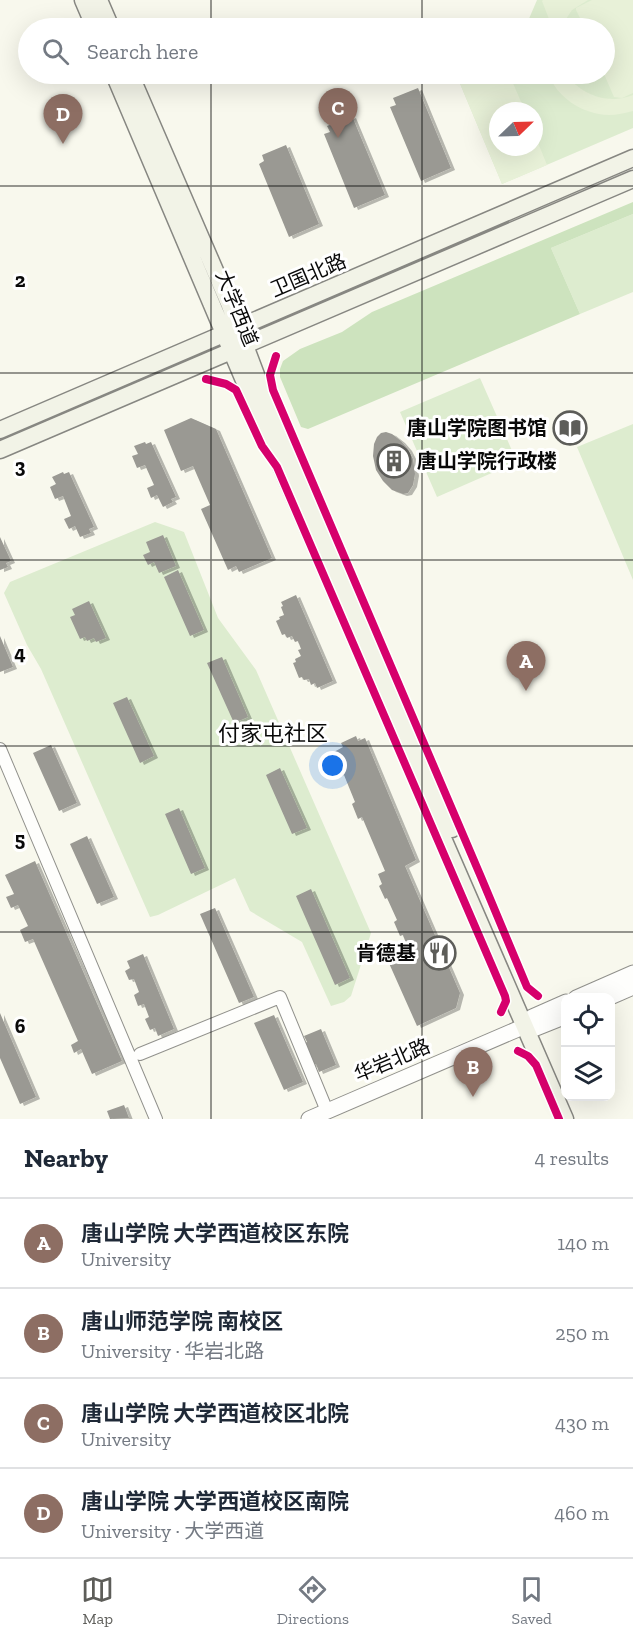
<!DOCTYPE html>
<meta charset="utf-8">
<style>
:root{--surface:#fff;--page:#f2f2f3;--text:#1f2937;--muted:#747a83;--line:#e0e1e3;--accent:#5d5d59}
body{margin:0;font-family:"Zilla Slab","Noto Sans SC",serif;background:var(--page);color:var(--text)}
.controls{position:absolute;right:18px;bottom:18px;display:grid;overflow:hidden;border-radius:12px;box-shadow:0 6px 24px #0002}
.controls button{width:54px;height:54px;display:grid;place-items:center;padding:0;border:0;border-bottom:2px solid var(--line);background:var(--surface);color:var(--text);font:30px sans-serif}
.compass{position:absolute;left:489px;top:102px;width:54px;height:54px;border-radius:50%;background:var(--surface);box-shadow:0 6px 24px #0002;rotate:67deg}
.you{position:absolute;left:333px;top:766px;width:21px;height:21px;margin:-15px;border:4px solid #fff;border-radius:50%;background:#1a73e8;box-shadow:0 0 0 9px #1a73e833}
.badge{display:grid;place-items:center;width:39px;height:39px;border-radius:50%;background:var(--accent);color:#fff;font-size:20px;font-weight:700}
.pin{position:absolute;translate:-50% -50px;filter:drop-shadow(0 2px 3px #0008)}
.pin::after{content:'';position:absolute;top:32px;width:21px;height:18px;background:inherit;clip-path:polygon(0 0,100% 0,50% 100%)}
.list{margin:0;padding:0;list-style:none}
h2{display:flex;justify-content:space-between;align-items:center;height:78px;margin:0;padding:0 24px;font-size:26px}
h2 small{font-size:20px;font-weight:400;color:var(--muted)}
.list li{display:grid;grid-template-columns:39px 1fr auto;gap:18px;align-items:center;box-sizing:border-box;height:90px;padding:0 24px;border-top:2px solid var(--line)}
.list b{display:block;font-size:22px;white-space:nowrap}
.list p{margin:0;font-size:20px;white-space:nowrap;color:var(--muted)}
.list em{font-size:20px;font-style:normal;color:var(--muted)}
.icon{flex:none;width:33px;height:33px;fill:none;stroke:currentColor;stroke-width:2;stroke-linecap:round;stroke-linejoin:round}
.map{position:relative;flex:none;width:633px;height:1119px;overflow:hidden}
.search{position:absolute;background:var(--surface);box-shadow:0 6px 24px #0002;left:18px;right:18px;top:18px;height:66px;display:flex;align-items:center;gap:15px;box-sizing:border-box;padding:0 21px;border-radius:33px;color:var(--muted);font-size:22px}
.sheet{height:438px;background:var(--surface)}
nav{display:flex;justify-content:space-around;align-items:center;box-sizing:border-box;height:84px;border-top:2px solid var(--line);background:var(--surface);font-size:16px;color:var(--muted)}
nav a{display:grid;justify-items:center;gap:3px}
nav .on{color:var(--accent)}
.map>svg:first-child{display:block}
.green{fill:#ddeccf;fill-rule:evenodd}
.forest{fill:#cde3be}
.pitch{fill:#e8f1d8}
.building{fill:#9a9993;filter:url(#shadow)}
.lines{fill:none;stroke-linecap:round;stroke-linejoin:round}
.minor-casing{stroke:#91918c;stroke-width:14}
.tertiary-casing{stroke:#91918c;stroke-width:17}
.secondary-casing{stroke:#878782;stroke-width:19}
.minor{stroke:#fefefc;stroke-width:12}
.tertiary{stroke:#fefefc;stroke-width:15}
.secondary{stroke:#f2f3e7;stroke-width:16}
.cycleway-casing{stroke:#fff;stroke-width:11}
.cycleway{stroke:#d6006c;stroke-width:8}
.grid{fill:none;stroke:#090909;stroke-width:1.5;stroke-opacity:0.55}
.labels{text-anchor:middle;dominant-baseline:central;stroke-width:6;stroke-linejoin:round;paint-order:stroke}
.street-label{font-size:20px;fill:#090909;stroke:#fff}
.poi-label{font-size:20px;font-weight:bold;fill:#090909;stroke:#fff;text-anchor:end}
.quarter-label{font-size:22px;fill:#090909;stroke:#fff}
.grid-label{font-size:20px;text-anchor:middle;font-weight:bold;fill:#090909;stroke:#fff;stroke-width:6;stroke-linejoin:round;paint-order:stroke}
</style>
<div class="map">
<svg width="633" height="1119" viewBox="0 0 633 1119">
<defs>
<filter id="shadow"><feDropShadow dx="4" dy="2" stdDeviation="0" flood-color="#0004"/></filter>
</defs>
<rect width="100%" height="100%" fill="#f8f8ed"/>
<path class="green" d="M537 0H633V128L502 184 456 74H604V28H525ZM498 111H534V147H498Z
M633 214V292L580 314 551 248Z
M480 378 517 462 437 497 400 412Z
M633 424V580L577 447Z
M155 522 184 532 218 618 256 670 371 933 351 996 344 1002 331 1006 302 942 250 911 235 878 158 915 150 917 41 669 27 645 4 593 10 582Z"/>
<path class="forest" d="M633 202V214L551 248 580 314 308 429 301 427 280 377V369L283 361 300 349 342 332 372 312Z"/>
<path class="pitch" d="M543 0H588L572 10 560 28H545L549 19 542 1Z
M592 0H633V93L622 98 614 97 604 74V28H585L576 10V8Z
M456 74H509L525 111H498V147H534V133L547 165 502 184Z
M548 74H566C581 95 608 105 633 95V111C625 113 617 115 609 115 582 114 558 98 548 74Z"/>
<path class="building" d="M418 88 451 168 421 181 390 107 396 105 393 98Z
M352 116 385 195 354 208 324 134 330 132 327 126Z
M286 145 319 224 289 237 259 164 264 161 262 155Z
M191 418 216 429 272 558 239 572 236 566 228 570 201 509 210 505 193 466 181 471 164 430Z
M386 432 392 434 401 441 408 449 413 459 415 474 413 485 408 493 403 494 392 490 383 481 376 470 373 456 374 444 377 437 381 433Z
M145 442 146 444 151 442 176 497 171 499 173 502 163 507 157 495 151 498 147 488 154 485 145 465 137 468 132 456 138 454 134 446Z
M63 472 64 474 69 472 94 527 89 529 91 533 80 537 75 526 69 529 64 519 71 516 63 496 55 499 50 487 56 484 52 477Z
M163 535 176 566 159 573 154 562 148 565 143 555 150 552 146 542Z
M0 537 11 561 6 563 8 567 0 570Z
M178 570 204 630 190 636 164 577Z
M296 595 333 681 317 688 315 683 311 685 309 679 304 680 302 677 299 678 293 663 296 662 295 659 301 656 298 650 301 649 298 641 295 642 292 636 287 638 285 634 282 635 276 621 280 619 279 617 284 615 281 607 283 606 281 602Z
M89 601 106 638 96 642 94 638 87 641 85 637 80 639 70 617 75 615 72 609Z
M0 636 13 667 0 672Z
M222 657 248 717 234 723 207 663Z
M127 697 154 756 140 763 113 703Z
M356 736 358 741 365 738 416 860 405 866 460 993 456 1008 417 1026 388 961 417 948V946L408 949 403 935 400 936 394 922 397 920 387 898 385 899 379 886 382 884 378 874 385 871 362 817 358 819 352 804 355 802 344 775 342 776 334 752 343 747 341 743Z
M51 745 77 803 59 811 33 753Z
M280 768 307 828 292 834 266 775Z
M179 808 205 868 191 874 165 814Z
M87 836 114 897 97 904 70 844Z
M35 861 122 1061 92 1074 81 1049 74 1053 71 1045 78 1041 33 939 25 942 20 930 28 926 18 905 11 908 6 897 14 894 5 875Z
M311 889 350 978 335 985 296 896Z
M215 908 254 997 239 1003 200 914Z
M143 954 174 1029 158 1036 155 1028 150 1030 145 1019 149 1017 144 1004 138 1006 134 995 139 992 134 979 129 980 125 971 130 968 127 961Z
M0 1013 36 1097 20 1104 0 1058Z
M274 1015 303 1082 284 1090 254 1023Z
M321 1029 336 1065 319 1072 316 1064 312 1065 303 1044 307 1042 304 1036Z
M124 1105 129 1118 110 1119 107 1111Z"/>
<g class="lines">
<g class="minor-casing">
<path id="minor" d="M0 749 156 1119
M140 1054 280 997 327 1111"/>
</g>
<g class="tertiary-casing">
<path id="tertiary" d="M576 998 633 973
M608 998 633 987
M525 1026 536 1028 566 1016
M309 1119 525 1026 532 1017 566 1002"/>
</g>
<g class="secondary-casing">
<path id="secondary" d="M83 0 95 28
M99 0 111 28
M114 74 246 385 565 1119
M130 74 229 303 258 380 452 829
M0 430 633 158
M0 450 633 179"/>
</g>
<use href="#minor" class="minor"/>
<use href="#tertiary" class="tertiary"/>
<use href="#secondary" class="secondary"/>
<g class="cycleway-casing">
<path id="cycleway" d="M276 356 270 375 273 390 481 877 527 987 538 996
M206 379 226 384 236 390 262 446 277 467 505 996 506 1001 501 1012
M518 1051 528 1056 536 1065 559 1119"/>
</g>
<use href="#cycleway" class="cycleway"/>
</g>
<path class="grid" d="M211 0V28M422 0V28M211 74V1119M422 74V1119M0 186H633M0 373H633M0 560H633M0 746H633M0 932H633"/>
<defs>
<g id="library-ring" transform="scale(1.725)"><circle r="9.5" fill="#fff" stroke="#5d5d59" stroke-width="1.5"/><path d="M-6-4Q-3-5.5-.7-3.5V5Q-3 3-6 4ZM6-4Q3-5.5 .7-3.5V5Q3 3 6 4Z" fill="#5d5d59"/></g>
<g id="building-ring" transform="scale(1.725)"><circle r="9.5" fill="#fff" stroke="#5d5d59" stroke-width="1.5"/><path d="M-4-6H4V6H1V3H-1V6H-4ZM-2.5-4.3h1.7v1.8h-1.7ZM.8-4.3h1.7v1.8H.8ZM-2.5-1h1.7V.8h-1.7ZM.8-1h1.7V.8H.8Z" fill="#5d5d59"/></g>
<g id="restaurant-ring" transform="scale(1.725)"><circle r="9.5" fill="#fff" stroke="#5d5d59" stroke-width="1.5"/><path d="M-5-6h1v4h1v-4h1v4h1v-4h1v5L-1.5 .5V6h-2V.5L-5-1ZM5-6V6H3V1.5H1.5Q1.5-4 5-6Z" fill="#5d5d59"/></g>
</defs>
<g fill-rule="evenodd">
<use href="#library-ring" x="570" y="428"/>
<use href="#building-ring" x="394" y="461"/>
<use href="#restaurant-ring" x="439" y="953"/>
</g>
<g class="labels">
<g class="street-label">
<text transform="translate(308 275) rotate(-23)">卫国北路</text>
<text transform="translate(237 308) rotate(68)">大学西道</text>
<text transform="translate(392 1060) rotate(-23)">华岩北路</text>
</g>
<g class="poi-label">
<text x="547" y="428">唐山学院图书馆</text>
<text x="417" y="461" text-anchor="start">唐山学院行政楼</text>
<text x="416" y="953">肯德基</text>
</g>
<g class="quarter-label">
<text x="273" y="733">付家屯社区</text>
</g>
</g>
<g class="grid-label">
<text x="20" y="287">2</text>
<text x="20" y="473">3</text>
<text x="20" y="660">4</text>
<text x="20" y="846">5</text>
<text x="20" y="1033">6</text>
</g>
</svg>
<div class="controls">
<button><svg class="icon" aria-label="locate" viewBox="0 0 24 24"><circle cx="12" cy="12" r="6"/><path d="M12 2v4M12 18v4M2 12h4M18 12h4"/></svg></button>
<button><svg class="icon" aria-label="layers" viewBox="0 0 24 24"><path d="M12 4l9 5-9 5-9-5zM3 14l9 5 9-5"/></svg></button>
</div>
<svg class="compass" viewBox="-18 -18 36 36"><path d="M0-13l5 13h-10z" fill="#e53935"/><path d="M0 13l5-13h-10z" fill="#747a83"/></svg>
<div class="you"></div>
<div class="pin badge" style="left:526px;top:691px;background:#8d6e63">A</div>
<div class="pin badge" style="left:473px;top:1097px;background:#8d6e63">B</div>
<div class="pin badge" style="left:338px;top:138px;background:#8d6e63">C</div>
<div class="pin badge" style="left:63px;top:144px;background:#8d6e63">D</div>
<div class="search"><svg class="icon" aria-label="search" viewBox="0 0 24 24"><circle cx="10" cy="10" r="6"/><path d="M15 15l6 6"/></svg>Search here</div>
</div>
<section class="sheet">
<h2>Nearby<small>4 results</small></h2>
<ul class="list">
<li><span class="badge" style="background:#8d6e63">A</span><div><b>唐山学院 大学西道校区东院</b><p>University</p></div><em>140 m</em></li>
<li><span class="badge" style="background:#8d6e63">B</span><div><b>唐山师范学院 南校区</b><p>University · 华岩北路</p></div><em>250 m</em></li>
<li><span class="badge" style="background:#8d6e63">C</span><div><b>唐山学院 大学西道校区北院</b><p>University</p></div><em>430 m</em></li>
<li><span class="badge" style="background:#8d6e63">D</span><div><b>唐山学院 大学西道校区南院</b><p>University · 大学西道</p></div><em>460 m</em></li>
</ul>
</section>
<nav>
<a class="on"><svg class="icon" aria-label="map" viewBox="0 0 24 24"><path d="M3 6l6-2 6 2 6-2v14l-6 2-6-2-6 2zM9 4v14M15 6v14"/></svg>Map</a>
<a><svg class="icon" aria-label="directions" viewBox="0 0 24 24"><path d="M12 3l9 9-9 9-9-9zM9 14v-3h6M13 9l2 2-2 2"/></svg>Directions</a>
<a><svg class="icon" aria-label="saved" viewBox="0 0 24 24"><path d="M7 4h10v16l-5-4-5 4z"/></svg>Saved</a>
</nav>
